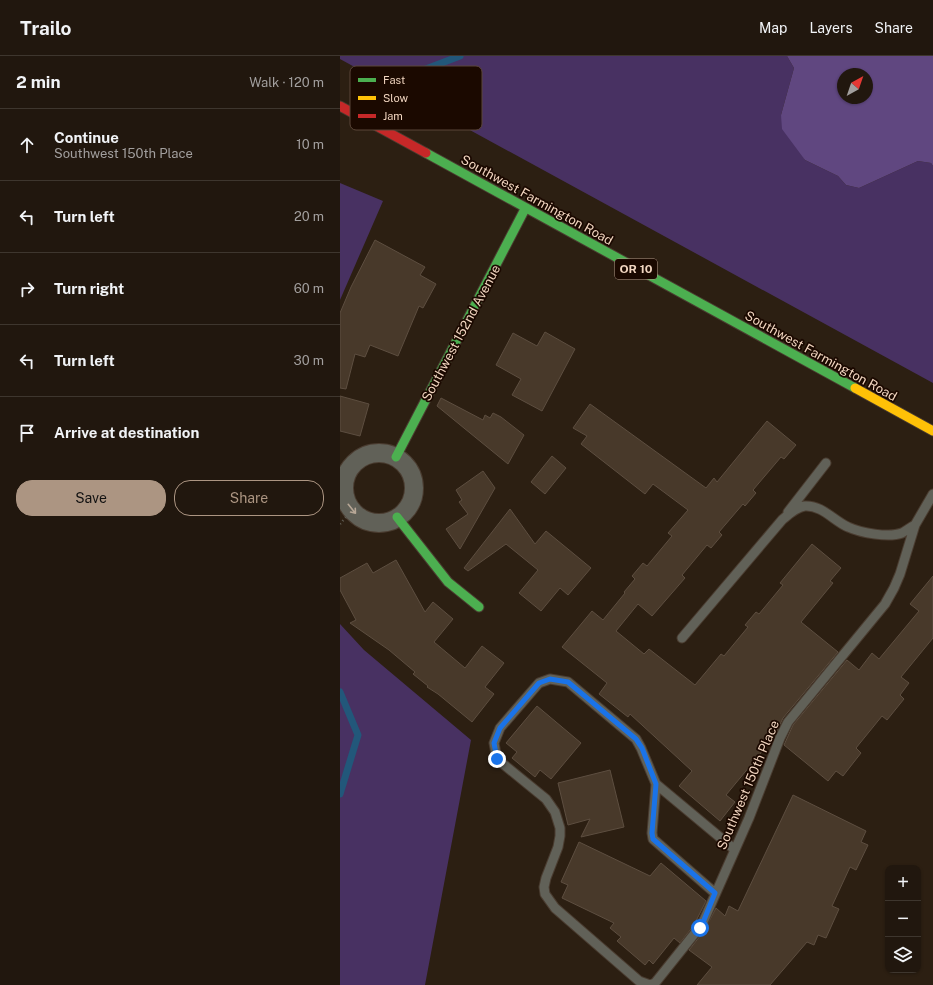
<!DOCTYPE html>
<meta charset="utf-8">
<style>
:root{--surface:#21170e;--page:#292017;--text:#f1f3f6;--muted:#a29f9e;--line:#3e362e;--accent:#ac9582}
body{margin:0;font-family:"Public Sans",sans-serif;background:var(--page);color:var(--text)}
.controls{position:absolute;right:12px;bottom:12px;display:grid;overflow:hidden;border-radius:8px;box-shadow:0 1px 3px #0004}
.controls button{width:36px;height:36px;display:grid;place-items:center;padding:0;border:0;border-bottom:1px solid var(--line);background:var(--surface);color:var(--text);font:20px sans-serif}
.compass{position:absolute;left:497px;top:12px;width:36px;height:36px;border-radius:50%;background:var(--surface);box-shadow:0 1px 3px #0004;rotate:40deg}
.stop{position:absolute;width:12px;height:12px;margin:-9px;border:3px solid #1a73e8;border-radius:50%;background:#fff}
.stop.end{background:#1a73e8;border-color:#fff;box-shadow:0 1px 4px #0008}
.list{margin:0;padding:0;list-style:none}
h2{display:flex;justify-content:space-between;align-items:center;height:52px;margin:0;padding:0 16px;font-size:17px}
h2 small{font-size:13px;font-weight:400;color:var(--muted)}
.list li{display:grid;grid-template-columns:26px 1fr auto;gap:12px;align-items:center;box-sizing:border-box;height:72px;padding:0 16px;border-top:1px solid var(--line)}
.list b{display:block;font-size:15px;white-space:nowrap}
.list p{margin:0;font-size:13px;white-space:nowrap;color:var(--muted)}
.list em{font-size:13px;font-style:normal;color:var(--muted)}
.actions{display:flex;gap:8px;padding:12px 16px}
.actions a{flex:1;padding:9px 0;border:1px solid var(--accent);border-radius:16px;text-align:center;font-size:14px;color:var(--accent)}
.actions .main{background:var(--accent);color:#111}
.icon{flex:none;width:22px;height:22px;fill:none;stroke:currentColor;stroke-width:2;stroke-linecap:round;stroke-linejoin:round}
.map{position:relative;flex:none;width:593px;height:929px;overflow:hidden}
header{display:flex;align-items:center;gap:24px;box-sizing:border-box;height:56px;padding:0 20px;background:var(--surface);border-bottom:1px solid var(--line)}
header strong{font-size:19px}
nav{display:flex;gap:22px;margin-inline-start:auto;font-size:14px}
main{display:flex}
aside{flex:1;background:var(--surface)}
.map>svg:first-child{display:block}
.green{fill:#483162}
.forest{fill:#604780;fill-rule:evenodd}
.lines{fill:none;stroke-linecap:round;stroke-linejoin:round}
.stream{stroke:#22577a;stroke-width:7}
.building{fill:#48392a;stroke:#5d4e40}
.lane-casing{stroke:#4a3c30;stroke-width:11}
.street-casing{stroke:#4a3c30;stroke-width:20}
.fast-casing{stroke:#4a3c30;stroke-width:11}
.slow-casing{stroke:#4a3c30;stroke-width:11}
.jam-casing{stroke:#4a3c30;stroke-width:11}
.path{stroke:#636057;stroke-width:2.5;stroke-dasharray:1 3;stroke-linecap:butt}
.lane{stroke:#616158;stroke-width:9}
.street{stroke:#616158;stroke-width:18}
.fast{stroke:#4caf50;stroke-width:9}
.slow{stroke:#ffc107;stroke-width:9}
.jam{stroke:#c62828;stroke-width:9}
.oneway{stroke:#b7a796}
.route{stroke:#1a73e8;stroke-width:5}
.labels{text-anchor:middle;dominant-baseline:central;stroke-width:3.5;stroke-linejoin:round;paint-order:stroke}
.shield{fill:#1b0900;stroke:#b19886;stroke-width:1}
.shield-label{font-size:12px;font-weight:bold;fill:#f1d5bf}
.street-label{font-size:13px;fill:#f1d5bf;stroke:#1b0900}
.key{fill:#1b0900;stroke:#5b4639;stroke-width:1}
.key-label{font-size:11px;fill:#f1d5bf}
</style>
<header>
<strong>Trailo</strong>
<nav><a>Map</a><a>Layers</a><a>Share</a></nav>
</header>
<main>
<aside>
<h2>2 min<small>Walk · 120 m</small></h2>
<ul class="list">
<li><svg class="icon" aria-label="ahead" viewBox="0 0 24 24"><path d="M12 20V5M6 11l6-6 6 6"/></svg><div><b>Continue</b><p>Southwest 150th Place</p></div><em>10 m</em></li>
<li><svg class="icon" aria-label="left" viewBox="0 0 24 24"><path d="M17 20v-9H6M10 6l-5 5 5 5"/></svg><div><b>Turn left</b></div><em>20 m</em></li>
<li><svg class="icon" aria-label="right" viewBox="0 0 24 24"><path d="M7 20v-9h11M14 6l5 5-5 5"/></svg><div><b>Turn right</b></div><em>60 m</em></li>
<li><svg class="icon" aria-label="left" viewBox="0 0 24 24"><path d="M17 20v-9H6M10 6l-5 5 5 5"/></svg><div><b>Turn left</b></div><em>30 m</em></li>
<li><svg class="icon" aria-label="arrive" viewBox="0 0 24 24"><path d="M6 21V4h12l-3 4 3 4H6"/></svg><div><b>Arrive at destination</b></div></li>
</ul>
<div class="actions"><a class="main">Save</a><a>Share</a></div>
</aside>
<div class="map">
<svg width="593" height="929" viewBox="0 0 593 929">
<rect width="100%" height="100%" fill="#2c1f12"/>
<path class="green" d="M0 0H447L454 12 441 59 465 104 498 120 506 129 519 132 578 105 591 107 593 110V327L0 3Z
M0 127 43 145 0 244Z
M0 568 24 594 131 684 85 929H0Z"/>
<path class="forest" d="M447 0H593V110L591 107 578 105 519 132 506 129 498 120 465 104 442 73 441 59 454 12ZM503 18H527V42H503Z"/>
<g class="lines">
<path class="stream" d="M70 19 120 0
M0 636 18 679 0 738"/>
</g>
<path class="building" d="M35 184 85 211 80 219 96 228 83 252 79 250 58 300 30 289 25 301 15 298 6 333 0 332V257L11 231Z
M205 276 235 293 202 355 172 339 181 323 156 309 173 277 197 290Z
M0 340 29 348 20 380 0 375Z
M101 342 143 364 145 359 150 362 153 357 161 361 184 379 168 408 97 350Z
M250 348 366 432 374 422 377 426 427 365 456 389 444 403 441 401 413 434 416 437 405 450 403 448 379 476 382 479 371 492 367 489 342 519 345 522 312 560 298 548 276 575 304 598 309 593 355 629 381 598 384 600 408 571 405 569 416 556 419 558 443 529 440 527 472 488 501 512 490 525 493 527 461 566 498 596 443 662 434 681 386 739 395 746 380 765 339 730 352 715 290 658 288 661 259 638 267 627 222 591 252 555 263 564 285 537 284 536 295 523 292 520 303 507 307 510 332 480 328 477 348 454 313 428 305 438 241 388 247 380 233 372Z
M212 400 226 412 205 438 191 426Z
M143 415 155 432 120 493 106 473 128 458 119 446 122 444 116 434Z
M170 453 195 488 206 475 251 512 228 539 220 532 201 555 179 537 198 514 166 488 128 515 124 512Z
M56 504 85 556 93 546 113 563 94 586 125 612 142 590 164 607 145 631 154 638 132 666 98 638 87 631 88 630 73 618 75 616 49 594 10 567 16 564 0 534V522L27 507 33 517Z
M593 520V582L561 621 569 627 560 639 564 643 547 664 542 660 516 692 521 697 503 720 496 715 488 725 444 689 453 669 507 604 519 614 532 597 539 603 579 555 570 548Z
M197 650 241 687 211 723 200 714 195 721 172 702 177 696 166 687Z
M270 714 284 771 241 781 250 763 228 769 218 727Z
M453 739 526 775 521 786 528 789 516 814 510 811 492 850 499 853 486 882 478 879 474 889 467 886 430 929H357L372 911 349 894 364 875 376 852 385 860 389 850 398 855Z
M239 786 310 820 321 807 366 845 354 869 340 887 334 882 313 908 309 904 305 909 277 885 281 881 270 872 274 867 222 842 228 829 221 826Z"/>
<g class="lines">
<g class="lane-casing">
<path id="lane" d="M448 456 486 407
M342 582 442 464C448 459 456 451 465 450 482 449 494 465 508 471 521 477 549 482 562 477 567 474 571 471 575 469
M316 728 312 777 313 783 375 837
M394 793 316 728 301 692 296 683 228 626 210 623 199 627 160 672 154 687 157 703 206 743 215 756 220 772V780L218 791 206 822 204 831 205 838 215 852 299 925 310 929 315 927 359 872 364 864 409 762 440 682 448 666 545 548 554 532 560 518 575 469 593 438"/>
</g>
<g class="street-casing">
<path id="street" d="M4 432a35 35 0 1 1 70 0a35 35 0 1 1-70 0Z"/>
</g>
<g class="fast-casing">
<path id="fast" d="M86 97 515 332
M56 401 185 153
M57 461 108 526 139 551"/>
</g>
<g class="slow-casing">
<path id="slow" d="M515 332 593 375"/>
</g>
<g class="jam-casing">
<path id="jam" d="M0 50 86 97"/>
</g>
<path class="path" d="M0 468 12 454"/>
<use href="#lane" class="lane"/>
<use href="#street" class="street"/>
<use href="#fast" class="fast"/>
<use href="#slow" class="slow"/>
<use href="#jam" class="jam"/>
</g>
<defs><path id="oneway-shaft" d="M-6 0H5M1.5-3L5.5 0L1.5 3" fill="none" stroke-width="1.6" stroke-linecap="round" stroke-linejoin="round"/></defs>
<use class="oneway" href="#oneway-shaft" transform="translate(12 453) rotate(51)"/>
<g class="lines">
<path class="route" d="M157 703 154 687 160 672 199 627 210 623 228 626 296 683 302 692 316 728 312 777 313 783 375 837 364 864 360 872"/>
</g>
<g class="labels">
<rect class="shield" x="275" y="203" width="42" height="20" rx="3"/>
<g class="shield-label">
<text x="296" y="213">OR 10</text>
</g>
<g class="street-label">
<text transform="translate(197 144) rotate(29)">Southwest Farmington Road</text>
<text transform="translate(121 277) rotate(-62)">Southwest 152nd Avenue</text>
<text transform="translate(481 300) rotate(29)">Southwest Farmington Road</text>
<text transform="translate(408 729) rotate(-67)">Southwest 150th Place</text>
</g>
</g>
<rect x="10" y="10" width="132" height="64" rx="6" class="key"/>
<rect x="18" y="22" width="18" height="4" fill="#4caf50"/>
<rect x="18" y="40" width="18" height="4" fill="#ffc107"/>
<rect x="18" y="58" width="18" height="4" fill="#c62828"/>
<g class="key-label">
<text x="43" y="28">Fast</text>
<text x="43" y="46">Slow</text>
<text x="43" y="64">Jam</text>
</g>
</svg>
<div class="controls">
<button>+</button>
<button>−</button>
<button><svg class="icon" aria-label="layers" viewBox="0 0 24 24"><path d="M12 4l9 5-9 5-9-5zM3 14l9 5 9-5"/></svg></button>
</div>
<svg class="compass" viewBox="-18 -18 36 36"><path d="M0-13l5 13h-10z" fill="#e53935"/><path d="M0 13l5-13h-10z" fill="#a29f9e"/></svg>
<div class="stop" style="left:360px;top:872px"></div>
<div class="stop end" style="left:157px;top:703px"></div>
</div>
</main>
